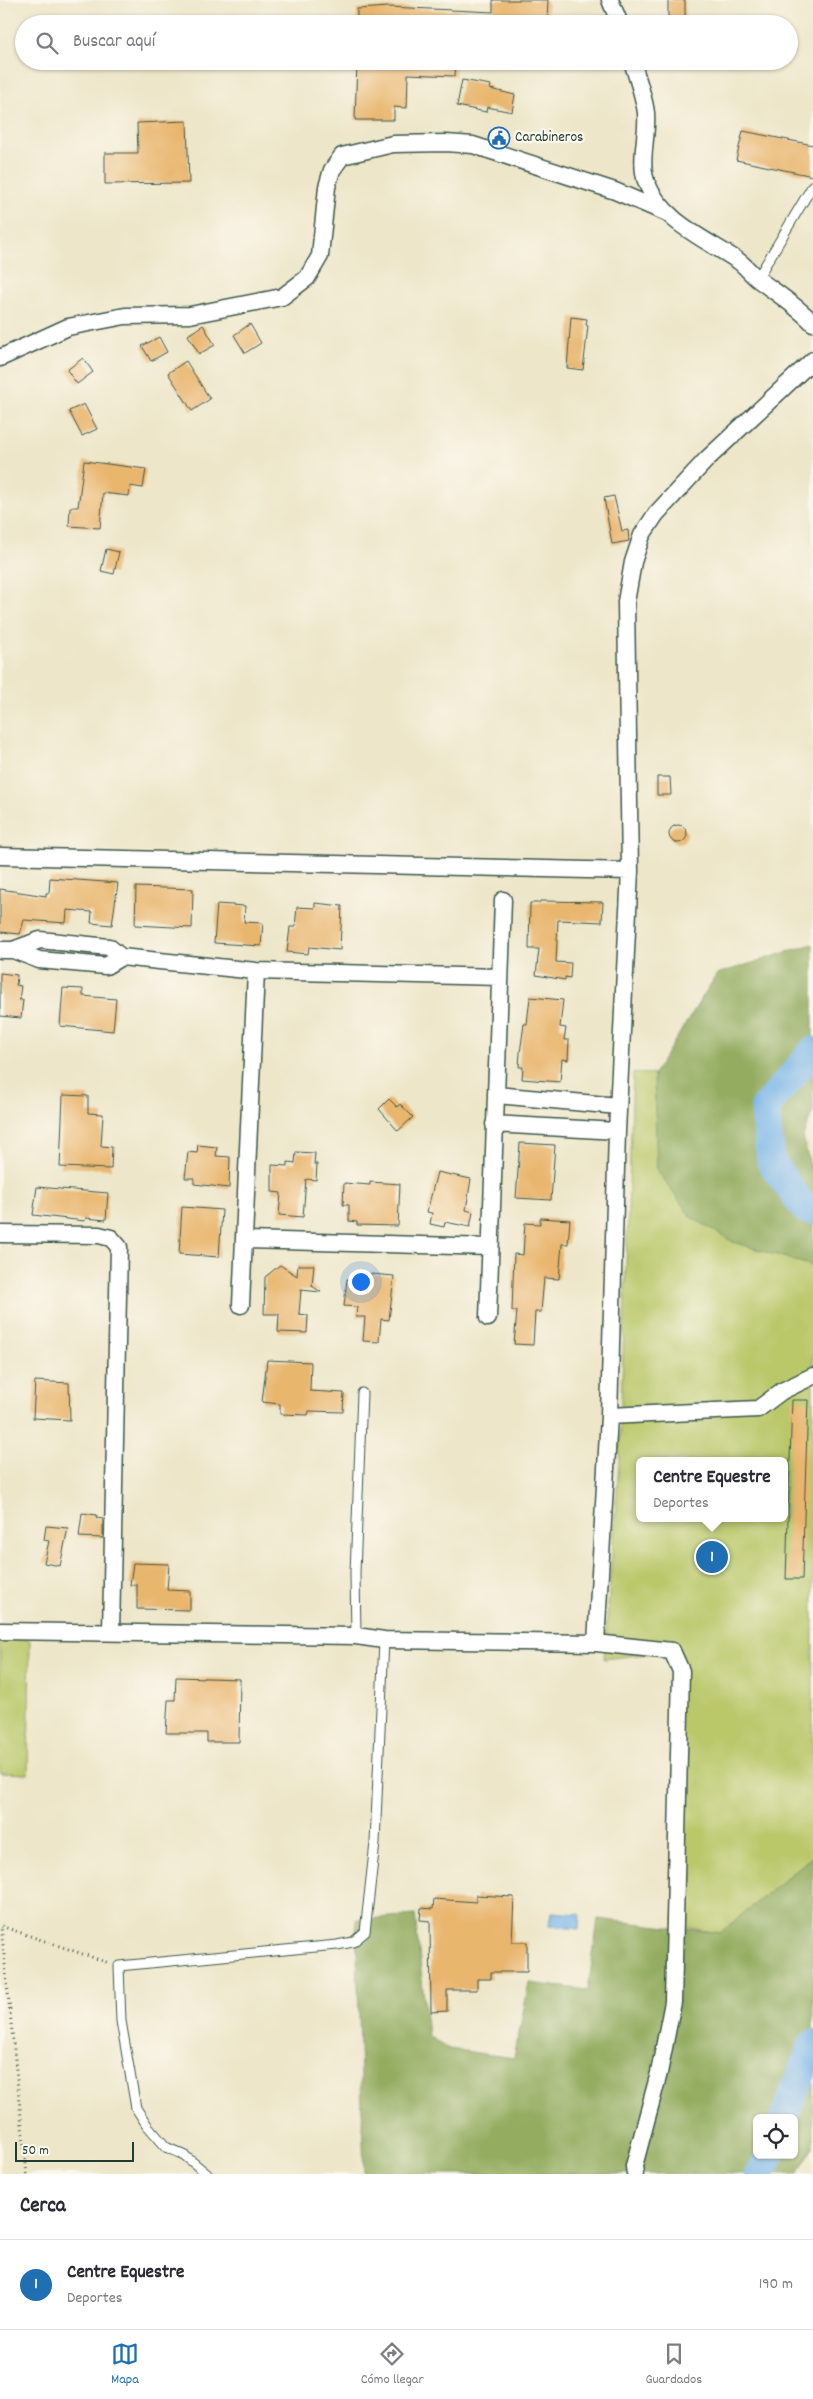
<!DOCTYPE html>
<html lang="es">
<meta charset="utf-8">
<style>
:root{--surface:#fff;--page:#f2f2f3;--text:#2b2b33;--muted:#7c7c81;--line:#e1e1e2;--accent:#1f6fb2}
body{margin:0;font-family:Dekko,sans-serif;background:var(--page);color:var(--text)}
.controls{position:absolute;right:15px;bottom:15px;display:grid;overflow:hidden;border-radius:8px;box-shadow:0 1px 4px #0004}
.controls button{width:45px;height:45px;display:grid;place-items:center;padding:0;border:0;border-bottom:1px solid var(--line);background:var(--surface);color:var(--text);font:25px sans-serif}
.scale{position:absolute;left:15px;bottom:12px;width:119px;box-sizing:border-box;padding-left:5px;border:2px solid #1f3d34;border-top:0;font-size:14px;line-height:18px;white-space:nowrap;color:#1f3d34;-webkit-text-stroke:4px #fbf7ec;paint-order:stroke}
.you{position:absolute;left:360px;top:1281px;width:18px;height:18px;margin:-12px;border:4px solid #fff;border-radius:50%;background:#1a73e8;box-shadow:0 0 0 8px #1a73e833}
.badge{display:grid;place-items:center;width:32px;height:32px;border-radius:50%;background:var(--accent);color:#fff;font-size:16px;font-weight:700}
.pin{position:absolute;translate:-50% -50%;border:2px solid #fff;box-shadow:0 1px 5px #0006}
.popup{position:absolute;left:636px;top:1457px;width:152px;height:65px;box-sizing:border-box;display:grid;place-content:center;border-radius:8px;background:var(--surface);filter:drop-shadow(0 1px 4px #0005);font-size:16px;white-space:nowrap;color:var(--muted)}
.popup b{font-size:19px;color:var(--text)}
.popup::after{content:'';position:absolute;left:50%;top:100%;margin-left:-10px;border:10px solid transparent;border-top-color:var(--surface)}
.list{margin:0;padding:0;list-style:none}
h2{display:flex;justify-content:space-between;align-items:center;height:65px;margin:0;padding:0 20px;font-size:21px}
h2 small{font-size:16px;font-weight:400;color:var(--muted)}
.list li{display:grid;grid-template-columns:32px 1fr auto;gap:15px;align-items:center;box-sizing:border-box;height:90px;padding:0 20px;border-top:1px solid var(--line)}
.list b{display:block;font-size:19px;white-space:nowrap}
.list p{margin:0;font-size:16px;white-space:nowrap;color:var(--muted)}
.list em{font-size:16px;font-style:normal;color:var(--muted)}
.icon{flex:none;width:28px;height:28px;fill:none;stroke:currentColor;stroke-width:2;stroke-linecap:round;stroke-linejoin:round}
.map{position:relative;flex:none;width:813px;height:2174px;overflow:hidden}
.search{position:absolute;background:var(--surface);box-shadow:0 1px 4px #0004;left:15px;right:15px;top:15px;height:55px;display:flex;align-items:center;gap:12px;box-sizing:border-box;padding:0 18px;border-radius:28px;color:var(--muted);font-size:19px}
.sheet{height:155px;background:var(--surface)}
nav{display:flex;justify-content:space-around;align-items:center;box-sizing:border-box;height:70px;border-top:1px solid var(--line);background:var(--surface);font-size:14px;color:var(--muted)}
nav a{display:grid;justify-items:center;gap:2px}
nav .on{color:var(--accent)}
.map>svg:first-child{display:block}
.green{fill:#bac86a;stroke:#6c824f;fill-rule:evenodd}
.forest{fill:#93ac5e;stroke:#597449;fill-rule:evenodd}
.water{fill:#77b4e9;stroke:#4b788e}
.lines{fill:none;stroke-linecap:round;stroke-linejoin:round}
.river{stroke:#77b4e9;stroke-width:29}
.building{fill:#e9b66e}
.lane-casing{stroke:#3e564a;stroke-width:11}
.street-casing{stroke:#3e564a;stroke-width:19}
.path{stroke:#3e564a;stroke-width:3;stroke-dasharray:1 4;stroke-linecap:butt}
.lane{stroke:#fff;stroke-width:9}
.street{stroke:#fff;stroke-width:16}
.labels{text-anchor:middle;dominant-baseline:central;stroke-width:4.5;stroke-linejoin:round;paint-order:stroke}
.poi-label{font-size:15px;fill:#1f3d34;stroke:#fbf7ec;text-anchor:start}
</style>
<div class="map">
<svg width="813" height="2174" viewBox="0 0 813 2174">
<rect width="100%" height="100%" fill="#fbf7ec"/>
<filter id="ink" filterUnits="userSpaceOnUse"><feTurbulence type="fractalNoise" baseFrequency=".02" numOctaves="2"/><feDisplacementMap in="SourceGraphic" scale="10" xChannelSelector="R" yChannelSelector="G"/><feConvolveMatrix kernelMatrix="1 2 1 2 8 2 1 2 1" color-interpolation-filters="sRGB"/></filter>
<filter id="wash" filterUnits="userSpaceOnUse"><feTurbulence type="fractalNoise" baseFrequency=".0096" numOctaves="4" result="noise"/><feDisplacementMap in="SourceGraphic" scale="20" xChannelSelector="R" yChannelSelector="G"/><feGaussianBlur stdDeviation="1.12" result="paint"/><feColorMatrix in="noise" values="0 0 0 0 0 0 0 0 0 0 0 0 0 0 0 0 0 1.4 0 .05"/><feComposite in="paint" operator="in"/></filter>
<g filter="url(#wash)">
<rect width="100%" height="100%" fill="#ede6c9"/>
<path class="green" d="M633 1073 654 1074 657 1170 733 1242 813 1266V1856L720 1933 675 1925 672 1651 604 1659 619 1464ZM640 1461H784V1518H640Z
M0 1639 30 1640 28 1774 0 1773Z"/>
<path class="forest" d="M813 944V1111L803 1136 810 1167H813V1266L733 1242 691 1217 657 1170 654 1074 717 974Z
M813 1856V2148L797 2174H364L356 1920 415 1915 428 2036 449 2049 514 2058 529 1983 588 1990 598 1919 720 1933ZM757 2118H794V2155H757Z"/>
<path class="water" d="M551 1912 580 1914 579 1929 549 1926Z"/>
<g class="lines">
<path class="river" d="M813 1051 765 1108 771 1162 805 1209 813 1210
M784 2118 813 2044
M759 2174 767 2163 770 2155"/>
</g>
<g id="blocks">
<path class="building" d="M493 0H548L547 24H357V9L389 7 493 12Z
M668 0H685V24H668Z
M357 61H456L455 76 408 74 407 108 394 107V120H355Z
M462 80 491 85 490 89 515 95 512 112 487 107 486 112 457 106Z
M187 121 189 183 105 184V153H138L137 123Z
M743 131 813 145V176L736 160Z
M571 317 587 319 586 325 588 326 583 370 567 368Z
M250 324 261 343 245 353 234 335Z
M203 325 215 345 199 354 188 335Z
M159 337 167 352 151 361 142 346Z
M83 358 93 372 77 384 67 370Z
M186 361 210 399 192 411 168 373Z
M84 404 97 429 82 436 69 411Z
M84 461 146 469 143 488 130 486 129 496 103 493 100 528 69 526 70 507H78Z
M614 496 622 531 628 530 629 541 612 544 604 498Z
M106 549 119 552 114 574 101 571Z
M657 777H670L671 795H657Z
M669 834a9 9 0 1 1 18 0a9 9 0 1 1-18 0Z
M50 878 118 883 112 925 91 923 92 912 67 910 66 923 24 920 20 934 0 932V889L46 896V893H49Z
M136 887 193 889 192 928 135 925Z
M540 901 603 902 602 922 558 920 556 962 571 963 570 978 565 977V980L536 975 539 949H529L530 903H539Z
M315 903 342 906 340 950 309 947 308 954 287 952 290 927H295L297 907 315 908Z
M217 904 245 906 244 922 263 923 261 946 214 943Z
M0 973 17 975 16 985 21 986 19 1000H23L21 1018 0 1016Z
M63 988 83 989V996L116 999 113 1031 60 1026Z
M530 997 563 1000 560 1027 566 1028 564 1040H569L568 1060 562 1059 560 1082 522 1079 523 1067H519L520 1053 524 1024H527Z
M63 1095 88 1096V1113L103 1114 101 1146 112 1147 111 1169 60 1167Z
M389 1099 397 1107 400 1104 413 1117 398 1131 379 1109Z
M520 1143 555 1145 551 1200 516 1198Z
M198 1145 217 1147 216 1156 230 1157 229 1188 194 1184V1178H185L188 1152 197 1153Z
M296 1152 315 1153 314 1164H317L316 1180 306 1179 303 1217 279 1215 281 1193 272 1192V1165L288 1166V1162L295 1163Z
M437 1172 471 1179 466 1210 473 1212 470 1227 445 1222 444 1227 430 1224 432 1213 427 1212Z
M370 1182 400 1184 398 1226 357 1225V1222L349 1221V1205H343L344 1183 370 1185Z
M37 1187 108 1193 106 1220 86 1218 85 1221 33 1215Z
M182 1207 222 1210 219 1257 179 1254Z
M540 1218 570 1220 568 1244H562L559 1279 544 1278 541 1312H535L533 1345 514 1344 517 1311H512L514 1254 523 1255 525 1223 540 1224Z
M280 1265 297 1276 298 1265H314L312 1286 321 1292 301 1290 299 1314 308 1315 307 1333 278 1332 279 1314H264L265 1277Z
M360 1273 394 1276 389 1320 381 1319 379 1342 363 1341 365 1317H356L357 1307 344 1306 347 1279 359 1280Z
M267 1360 311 1362 310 1391 344 1393 343 1412 309 1411 308 1415 280 1414V1404L262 1402Z
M35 1381 69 1383 70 1420 33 1418Z
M792 1400H808L802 1579H786Z
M82 1513 97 1515 96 1518 103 1519V1538L79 1537Z
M46 1526 68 1528 60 1566 44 1563 49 1541 44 1540Z
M133 1563 169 1564 167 1590 190 1591V1610L137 1609V1585H130Z
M176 1677 240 1679 239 1742H207V1733H166L168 1700H175Z
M476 1895 514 1897 512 1942H527V1972H491V1979H477V1990H447V2011L431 2012 430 1921 420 1920 421 1908 433 1909 434 1899 476 1902Z"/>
</g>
</g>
<g filter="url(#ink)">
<use href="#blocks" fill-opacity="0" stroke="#3e564a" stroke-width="1"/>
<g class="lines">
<g class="lane-casing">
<path id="lane" d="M757 279 813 185
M356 1636 355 1573 362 1393
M207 2174 184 2155 166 2147 147 2125 136 2108 121 2021 119 1966 337 1945 353 1942 365 1932 375 1843 384 1640"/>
</g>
<g class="street-casing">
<path id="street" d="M610 0 620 24
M632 61C637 78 644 96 646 113 648 135 639 160 646 181 660 220 705 239 737 260 745 265 751 274 759 280 778 294 797 306 813 323
M0 358 68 327 125 316 190 315 282 297 307 278 320 256 327 187 332 170 342 156 393 144 446 143 473 145 615 191 669 214
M0 856 630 871
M0 950H13L40 940 109 947 121 957 256 971 500 977
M13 950 39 960 106 966 121 957
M496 1095 618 1106
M494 1124 617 1131
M0 1234 99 1235 111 1238 119 1247 111 1632
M246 1240 490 1247
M241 1305 256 971
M488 1318 503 900
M609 1416 758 1409 782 1391 813 1376
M0 1631 356 1636 384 1640 596 1643 672 1651 681 1671 673 2002 659 2073 634 2166 635 2174
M596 1643 609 1416 617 1131 630 871 626 602 633 562 642 535 656 514 707 459 813 360"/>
</g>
<path class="path" d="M27 2174 1 1926 109 1963"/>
<use href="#lane" class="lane"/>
<use href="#street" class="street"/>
</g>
</g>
<defs>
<g id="civic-ring" transform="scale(1.125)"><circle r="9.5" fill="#fbf7ec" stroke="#1f6fb2" stroke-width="1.5"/><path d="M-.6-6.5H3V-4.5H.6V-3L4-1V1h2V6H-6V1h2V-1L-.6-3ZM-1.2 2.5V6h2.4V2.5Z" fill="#1f6fb2"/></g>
</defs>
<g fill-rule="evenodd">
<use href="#civic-ring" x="499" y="138"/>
</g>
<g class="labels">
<g class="poi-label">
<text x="515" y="138">Carabineros</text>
</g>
</g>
</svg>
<div class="controls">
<button><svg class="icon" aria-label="locate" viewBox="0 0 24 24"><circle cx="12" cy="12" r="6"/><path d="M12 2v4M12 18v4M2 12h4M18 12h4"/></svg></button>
</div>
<div class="scale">50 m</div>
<div class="you"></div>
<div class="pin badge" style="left:712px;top:1557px">1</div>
<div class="popup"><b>Centre Equestre</b>Deportes</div>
<div class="search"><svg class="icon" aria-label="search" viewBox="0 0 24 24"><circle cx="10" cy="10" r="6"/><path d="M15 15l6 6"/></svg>Buscar aquí</div>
</div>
<section class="sheet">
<h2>Cerca<small></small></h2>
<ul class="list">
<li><span class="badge">1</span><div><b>Centre Equestre</b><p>Deportes</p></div><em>190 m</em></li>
</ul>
</section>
<nav>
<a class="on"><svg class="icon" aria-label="map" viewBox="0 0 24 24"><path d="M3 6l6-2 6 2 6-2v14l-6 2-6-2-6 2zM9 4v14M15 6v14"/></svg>Mapa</a>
<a><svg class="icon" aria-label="directions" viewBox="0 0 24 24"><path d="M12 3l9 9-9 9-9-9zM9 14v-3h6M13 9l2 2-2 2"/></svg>Cómo llegar</a>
<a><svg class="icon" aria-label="saved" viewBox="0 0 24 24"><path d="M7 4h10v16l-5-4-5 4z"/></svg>Guardados</a>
</nav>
